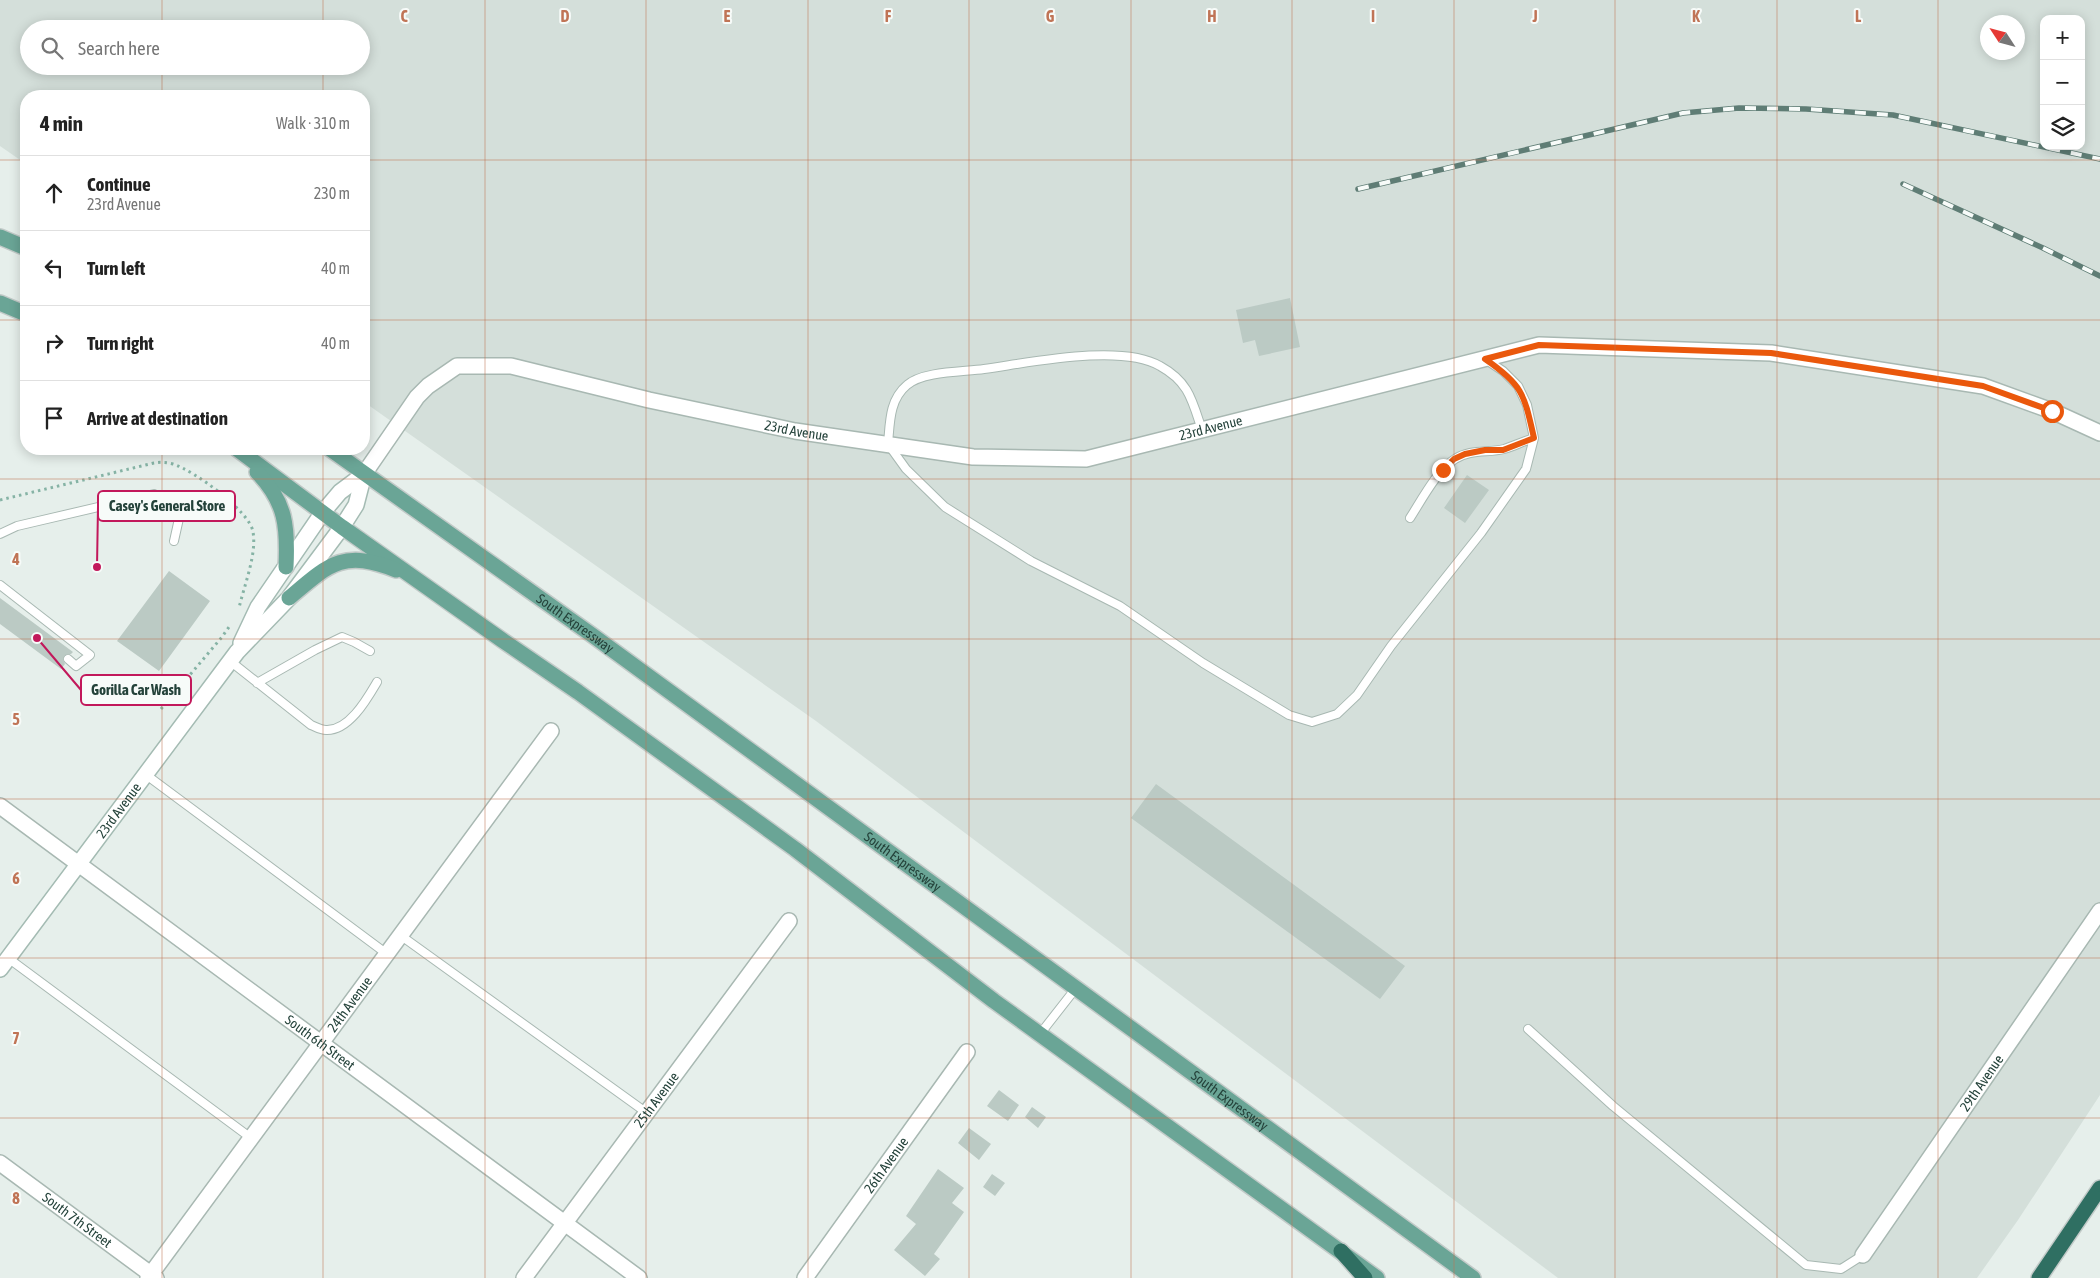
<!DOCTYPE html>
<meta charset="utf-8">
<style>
:root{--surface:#fff;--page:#f6f6f6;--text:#222;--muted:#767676;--line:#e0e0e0}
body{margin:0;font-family:"Asap Condensed",sans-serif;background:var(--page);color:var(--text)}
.controls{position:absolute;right:15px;top:15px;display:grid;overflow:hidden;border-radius:10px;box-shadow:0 2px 12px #0003}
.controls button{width:45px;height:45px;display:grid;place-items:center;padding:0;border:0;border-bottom:1px solid var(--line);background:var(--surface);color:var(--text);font:25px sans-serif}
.compass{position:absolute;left:1980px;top:15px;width:45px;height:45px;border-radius:50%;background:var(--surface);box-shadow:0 2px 12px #0003;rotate:306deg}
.stop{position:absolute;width:15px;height:15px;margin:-11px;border:4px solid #ea580c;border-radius:50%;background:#fff}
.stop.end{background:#ea580c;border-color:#fff;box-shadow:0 1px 5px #0008}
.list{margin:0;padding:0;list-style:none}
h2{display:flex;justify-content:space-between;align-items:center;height:65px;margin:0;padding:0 20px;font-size:21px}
h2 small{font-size:16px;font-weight:400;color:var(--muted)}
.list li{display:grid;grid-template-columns:32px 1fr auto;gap:15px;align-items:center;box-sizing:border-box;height:75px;padding:0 20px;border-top:1px solid var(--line)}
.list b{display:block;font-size:19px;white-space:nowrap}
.list p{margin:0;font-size:16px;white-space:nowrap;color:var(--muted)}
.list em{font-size:16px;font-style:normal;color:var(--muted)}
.icon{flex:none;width:28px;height:28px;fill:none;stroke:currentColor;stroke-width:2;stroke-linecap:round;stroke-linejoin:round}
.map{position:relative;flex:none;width:2100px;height:1278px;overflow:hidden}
.search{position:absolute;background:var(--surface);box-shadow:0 2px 12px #0003;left:20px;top:20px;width:350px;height:55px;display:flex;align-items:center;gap:12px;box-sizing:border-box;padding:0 18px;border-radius:28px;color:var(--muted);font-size:19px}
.panel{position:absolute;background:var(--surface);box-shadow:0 2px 12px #0003;left:20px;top:90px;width:350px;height:365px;border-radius:20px}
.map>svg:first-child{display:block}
.built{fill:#d4dfda;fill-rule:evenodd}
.building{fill:#bbcac4}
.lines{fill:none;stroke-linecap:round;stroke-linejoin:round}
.lane-casing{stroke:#a8b8b2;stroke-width:10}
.street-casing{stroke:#a8b8b2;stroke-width:18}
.secondary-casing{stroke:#a4bbb3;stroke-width:18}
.primary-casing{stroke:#c2cac8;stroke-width:18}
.highway-casing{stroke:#c2cac8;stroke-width:18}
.path{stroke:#86b3a5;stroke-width:3;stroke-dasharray:2.5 4;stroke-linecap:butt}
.lane{stroke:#fff;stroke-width:8}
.street{stroke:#fff;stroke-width:15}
.secondary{stroke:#fff;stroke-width:15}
.primary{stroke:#6aa596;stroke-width:15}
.highway{stroke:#2f6f62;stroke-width:15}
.rail-casing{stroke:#5f7d75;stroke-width:5.5}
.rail{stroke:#f7fbf9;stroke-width:4;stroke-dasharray:11;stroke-linecap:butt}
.route{stroke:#ea580c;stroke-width:6}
.grid{fill:none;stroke:#c07456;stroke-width:1;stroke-opacity:0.55}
.labels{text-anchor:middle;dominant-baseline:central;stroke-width:4;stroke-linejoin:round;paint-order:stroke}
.street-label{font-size:14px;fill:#24423a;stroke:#f7fbf9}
.grid-label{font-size:16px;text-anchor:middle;font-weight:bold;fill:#c07456;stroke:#f7fbf9;stroke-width:4;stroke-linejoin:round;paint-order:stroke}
.leader{fill:none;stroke:#c2185b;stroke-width:2}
.callout-dot{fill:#c2185b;stroke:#f7fbf9;stroke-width:2}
.callout{fill:#f7fbf9;stroke:#c2185b;stroke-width:2}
.callout-label{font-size:15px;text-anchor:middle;font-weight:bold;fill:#24423a}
</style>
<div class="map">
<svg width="2100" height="1278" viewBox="0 0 2100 1278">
<rect width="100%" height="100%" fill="#e6efeb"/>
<path class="built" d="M0 0H2100V1095L2018 1220 1977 1278H1558L816 721 364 402V96H26V164L0 146ZM2044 19H2081V146H2044ZM1988 22H2018V52H1988ZM29 29H361V66H29Z"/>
<path class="building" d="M1290 298 1300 347 1259 356 1255 340 1243 343 1236 310Z
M1467 475 1489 490 1465 523 1444 508Z
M169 571 210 601 159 671 117 641Z
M0 598 73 652 71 654H67L64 656 63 660 65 664 61 669 0 624Z
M1156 784 1405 966 1380 999 1131 818Z
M999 1090 1019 1105 1008 1121 987 1106Z
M1032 1107 1046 1117 1038 1128 1025 1117Z
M969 1128 991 1144 979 1160 958 1143Z
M938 1169 964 1188 952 1203 964 1212 934 1254 940 1259 925 1276 894 1250 916 1224 906 1216Z
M992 1174 1005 1183 995 1196 983 1187Z"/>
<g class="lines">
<g class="lane-casing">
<path id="lane" d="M1202 430C1192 400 1189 382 1160 366 1121 343 1028 363 984 369 963 372 923 371 907 385 889 400 890 423 888 444L906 469 945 507 1031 561 1120 606 1203 663 1289 715 1312 722 1337 714 1357 695 1391 646 1481 533 1526 469 1534 438 1527 405 1518 386 1503 371 1485 359
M1410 518C1421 501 1438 469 1455 459 1470 449 1488 453 1504 449 1514 446 1524 441 1534 438
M0 534 17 526 154 494 180 514 174 541
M0 585 90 655 76 666 68 659
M230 661 311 725C316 727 321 730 326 730 349 731 367 699 377 682
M257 683 315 650 342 637 354 642 370 651
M145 774 387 954
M400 935 647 1113
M8 958 251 1138
M1528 1029 1613 1106 1806 1265 1841 1269 1863 1255
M1040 1034 1076 988"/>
</g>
<g class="street-casing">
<g id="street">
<path id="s1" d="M364 474 417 397 428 386 457 366H511L649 400 795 431 973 457 1086 459 1539 345 1771 353 1983 386 2052 411 2100 433"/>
<path id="s2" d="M0 806 639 1278"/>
<path id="s3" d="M0 1163 156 1278"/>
<path id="s4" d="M1863 1255 2100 911"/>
<path id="s5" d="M148 1278 551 731"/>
<path id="s6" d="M524 1278 789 921"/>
<path id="s7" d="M805 1278 967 1052"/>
</g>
</g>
<g class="secondary-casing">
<g id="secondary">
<path d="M241 643 258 607 323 512 340 492 364 474"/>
<path id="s8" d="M0 969 237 652 289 598 342 527 356 505 364 474"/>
</g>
</g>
<g class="primary-casing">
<g id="primary">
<path d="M0 237 26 248"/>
<path d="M0 303 26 314"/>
<path d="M237 449 342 527 502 640 578 692 795 849 994 1001 1377 1278"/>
<path id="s9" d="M330 449 592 635 1473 1278"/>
<path d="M257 472C286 502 288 527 286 567"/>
<path d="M289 598C329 564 343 549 396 570"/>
</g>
</g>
<g class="highway-casing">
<path id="highway" d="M1341 1251 1365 1278
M2039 1278 2100 1188"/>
</g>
<path class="path" d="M0 500 154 463C160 462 166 462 173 464 193 470 250 511 253 532 257 554 244 586 239 608
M161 709 222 637 231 624"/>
<use href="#lane" class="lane"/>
<use href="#street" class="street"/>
<use href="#secondary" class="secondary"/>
<use href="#primary" class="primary"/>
<use href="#highway" class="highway"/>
<g class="rail-casing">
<path id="rail" d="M1903 184 2043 248 2100 276
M1358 189 1683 113 1739 108 1806 109 1893 115 2100 159"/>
</g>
<use href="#rail" class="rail"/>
</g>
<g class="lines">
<path class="route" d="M1443 470 1454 459 1465 454 1485 450H1503L1534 438C1524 394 1523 385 1485 359L1539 345 1771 353 1983 386 2052 411"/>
</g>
<path class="grid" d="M162 0V29M323 0V29M485 0V1278M646 0V1278M808 0V1278M969 0V1278M1131 0V1278M1292 0V1278M1454 0V1278M1615 0V1278M1777 0V1278M1938 0V1278M162 66V96M323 66V96M0 160H26M364 160H2100M0 320H26M364 320H2100M162 449V1278M323 449V1278M0 479H2100M0 639H2100M0 799H2100M0 958H2100M0 1118H2100"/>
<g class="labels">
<g class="street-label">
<text stroke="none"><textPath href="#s1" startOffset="911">23rd Avenue</textPath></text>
<text stroke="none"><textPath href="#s1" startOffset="491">23rd Avenue</textPath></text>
<text stroke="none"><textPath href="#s9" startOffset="301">South Expressway</textPath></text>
<text stroke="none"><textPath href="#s8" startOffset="198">23rd Avenue</textPath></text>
<text stroke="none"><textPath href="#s9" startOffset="706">South Expressway</textPath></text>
<text stroke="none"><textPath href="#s5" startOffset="340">24th Avenue</textPath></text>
<text stroke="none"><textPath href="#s2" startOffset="398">South 6th Street</textPath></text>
<text stroke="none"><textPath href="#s4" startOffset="209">29th Avenue</textPath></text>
<text stroke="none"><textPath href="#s6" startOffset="222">25th Avenue</textPath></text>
<text stroke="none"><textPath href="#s9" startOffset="1111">South Expressway</textPath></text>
<text stroke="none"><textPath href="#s7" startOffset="139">26th Avenue</textPath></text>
<text stroke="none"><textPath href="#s3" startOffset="96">South 7th Street</textPath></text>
</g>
</g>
<g class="grid-label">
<text x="404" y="22">C</text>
<text x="565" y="22">D</text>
<text x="727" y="22">E</text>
<text x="888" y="22">F</text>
<text x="1050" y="22">G</text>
<text x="1212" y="22">H</text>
<text x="1373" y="22">I</text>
<text x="1535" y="22">J</text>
<text x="1696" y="22">K</text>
<text x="1858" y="22">L</text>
<text x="16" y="565">4</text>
<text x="16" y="725">5</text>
<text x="16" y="884">6</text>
<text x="16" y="1044">7</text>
<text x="16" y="1204">8</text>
</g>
<path class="leader" d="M97 567L98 506M37 638L81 690"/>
<g class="callout-dot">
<circle cx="97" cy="567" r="5"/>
<circle cx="37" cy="638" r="5"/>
</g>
<g class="callout">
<rect x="98" y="491" width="137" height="30" rx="5"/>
<rect x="81" y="675" width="110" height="30" rx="5"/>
</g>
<g class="callout-label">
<text x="167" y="511">Casey's General Store</text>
<text x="136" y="695">Gorilla Car Wash</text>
</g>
</svg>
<div class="controls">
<button>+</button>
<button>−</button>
<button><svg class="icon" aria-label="layers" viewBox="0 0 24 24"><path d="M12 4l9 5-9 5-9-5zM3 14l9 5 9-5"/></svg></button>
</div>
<svg class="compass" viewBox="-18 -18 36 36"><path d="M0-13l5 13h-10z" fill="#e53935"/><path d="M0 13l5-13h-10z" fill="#767676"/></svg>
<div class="stop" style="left:2052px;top:411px"></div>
<div class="stop end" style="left:1443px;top:470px"></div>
<div class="search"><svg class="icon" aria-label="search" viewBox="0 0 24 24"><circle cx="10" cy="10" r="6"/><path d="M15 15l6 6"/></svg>Search here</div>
<section class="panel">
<h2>4 min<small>Walk · 310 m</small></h2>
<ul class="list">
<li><svg class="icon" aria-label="ahead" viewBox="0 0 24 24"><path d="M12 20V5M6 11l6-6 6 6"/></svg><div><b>Continue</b><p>23rd Avenue</p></div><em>230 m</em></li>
<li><svg class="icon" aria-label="left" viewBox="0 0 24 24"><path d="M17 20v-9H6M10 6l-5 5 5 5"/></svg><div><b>Turn left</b></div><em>40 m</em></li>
<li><svg class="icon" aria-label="right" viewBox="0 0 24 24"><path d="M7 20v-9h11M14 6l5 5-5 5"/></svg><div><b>Turn right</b></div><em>40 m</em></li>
<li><svg class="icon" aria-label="arrive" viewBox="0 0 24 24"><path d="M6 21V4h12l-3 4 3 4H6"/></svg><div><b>Arrive at destination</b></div></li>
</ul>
</section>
</div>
